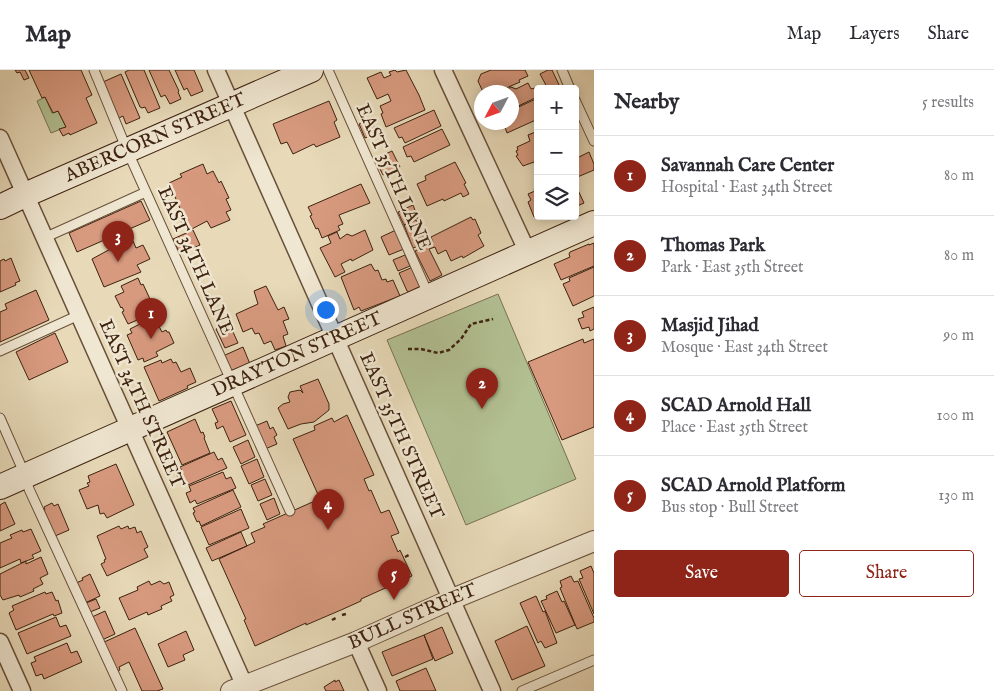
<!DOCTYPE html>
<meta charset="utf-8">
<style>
:root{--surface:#fff;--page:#f7f7f7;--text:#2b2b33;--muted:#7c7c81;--line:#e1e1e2;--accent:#8f2418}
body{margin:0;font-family:"IM FELL English",serif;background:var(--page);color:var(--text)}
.controls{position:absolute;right:15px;top:15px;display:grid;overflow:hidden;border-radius:5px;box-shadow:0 2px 12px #0003}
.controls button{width:45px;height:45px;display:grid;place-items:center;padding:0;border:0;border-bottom:1px solid var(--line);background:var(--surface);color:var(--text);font:25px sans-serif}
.compass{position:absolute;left:474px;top:15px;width:45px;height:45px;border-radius:50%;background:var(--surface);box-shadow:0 2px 12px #0003;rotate:229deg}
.you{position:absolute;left:325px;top:239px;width:18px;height:18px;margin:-12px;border:4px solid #fff;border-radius:50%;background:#1a73e8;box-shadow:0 0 0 8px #1a73e833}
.badge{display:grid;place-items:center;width:32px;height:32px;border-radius:50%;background:var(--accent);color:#fff;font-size:16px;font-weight:700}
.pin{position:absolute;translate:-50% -41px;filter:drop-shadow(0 1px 2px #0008)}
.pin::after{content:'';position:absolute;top:26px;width:18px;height:15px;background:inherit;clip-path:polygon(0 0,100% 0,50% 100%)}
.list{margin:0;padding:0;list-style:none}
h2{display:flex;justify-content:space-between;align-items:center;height:65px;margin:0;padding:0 20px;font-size:21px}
h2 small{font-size:16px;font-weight:400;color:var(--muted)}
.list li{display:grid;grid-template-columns:32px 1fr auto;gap:15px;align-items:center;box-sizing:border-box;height:80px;padding:0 20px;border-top:1px solid var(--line)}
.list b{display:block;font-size:19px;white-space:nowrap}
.list p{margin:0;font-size:16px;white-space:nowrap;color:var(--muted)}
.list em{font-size:16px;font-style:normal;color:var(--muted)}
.actions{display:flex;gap:10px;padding:15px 20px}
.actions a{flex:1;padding:11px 0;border:1px solid var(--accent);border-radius:5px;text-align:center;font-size:18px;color:var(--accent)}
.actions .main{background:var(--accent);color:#fff}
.icon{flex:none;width:28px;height:28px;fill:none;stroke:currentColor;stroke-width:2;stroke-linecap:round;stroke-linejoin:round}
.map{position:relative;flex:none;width:594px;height:621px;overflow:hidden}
header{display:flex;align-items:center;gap:30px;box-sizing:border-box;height:70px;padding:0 25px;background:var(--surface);border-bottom:1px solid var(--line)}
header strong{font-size:24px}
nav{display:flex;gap:28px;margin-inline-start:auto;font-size:18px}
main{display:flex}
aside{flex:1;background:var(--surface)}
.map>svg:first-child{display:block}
.green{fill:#b2c092;stroke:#787150}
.building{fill:#d89a7f;stroke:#3d220f}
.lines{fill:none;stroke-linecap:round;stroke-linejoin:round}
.service-casing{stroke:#68503a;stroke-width:11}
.minor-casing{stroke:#68503a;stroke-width:19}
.tertiary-casing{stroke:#68503a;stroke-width:22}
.secondary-casing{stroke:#3d220f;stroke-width:26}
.path{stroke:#3d220f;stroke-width:2.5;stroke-dasharray:4 2.5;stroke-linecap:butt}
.service{stroke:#f0e7d2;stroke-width:9}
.minor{stroke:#f0e7d2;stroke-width:16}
.tertiary{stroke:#f0e7d2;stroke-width:20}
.secondary{stroke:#f0e7d2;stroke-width:24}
.labels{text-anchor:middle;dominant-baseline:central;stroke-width:5;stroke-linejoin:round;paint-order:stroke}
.street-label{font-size:19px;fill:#3d220f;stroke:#f0e7d2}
</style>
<header>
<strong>Map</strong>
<nav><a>Map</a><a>Layers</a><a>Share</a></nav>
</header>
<main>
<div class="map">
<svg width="594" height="621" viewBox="0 0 594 621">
<rect width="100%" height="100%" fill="#e8dab9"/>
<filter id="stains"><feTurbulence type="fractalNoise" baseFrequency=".004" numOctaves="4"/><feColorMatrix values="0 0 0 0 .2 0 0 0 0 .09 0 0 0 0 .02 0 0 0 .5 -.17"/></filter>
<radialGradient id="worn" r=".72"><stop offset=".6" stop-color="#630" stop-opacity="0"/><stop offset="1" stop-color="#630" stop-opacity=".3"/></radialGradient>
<path class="green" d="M45 27 52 43 58 41 66 57 51 63 37 31Z
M498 224 576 409 466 455 387 270Z"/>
<path class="building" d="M15 0H25L29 8 24 10 20 2 17 3Z
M29 0H81L92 25 86 28 97 53 70 65 69 63 63 66 59 59 66 57 58 41 53 43 45 27 42 28Z
M129 0H144L160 38 148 43 145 37 142 38 140 37 125 2Z
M149 0H169L179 21 178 22 181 29 170 34 165 25 161 27Z
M175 0H194L203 21 191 26 187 18 184 20Z
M395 0 397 2 406 0 419 25 425 40 386 57 381 44 383 43 380 36 391 31 388 24 377 29 367 8 381 2 384 8 391 5 389 2Z
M491 0H525L528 6 519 10 520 12 497 22H483L478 11 481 4Z
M548 0H552L560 17 548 19 540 4Z
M121 4 140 48 126 54 123 46 119 48 103 12Z
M528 13 531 19 535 18 537 25 534 27 535 28 512 39V22H502L511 17 516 19Z
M538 28V49L507 63 503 52H512V40Z
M329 31 337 50 334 52 340 67 316 77 314 74 293 84 287 72 281 74 273 54Z
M434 40 441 56 405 73 402 67 399 68 394 58Z
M371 49 377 63 365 68 359 54Z
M442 59 450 75 414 92 411 86 407 87 403 77Z
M538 61V97L536 98 534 92 523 96 516 86 518 85 516 81 518 80 517 77 530 71 528 65Z
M392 81 400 97 383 105 375 89Z
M589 82 594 94V100L575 108V89Z
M455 92 466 113 464 114 469 124 463 127 461 123 444 131 443 129 427 136 417 114 426 110 425 106Z
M203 94 207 104 213 101 219 113 221 111 229 128 226 129 231 140 226 142 230 150 211 158 207 151 190 160 186 151 182 153 178 145 182 143 169 113 182 107 180 104Z
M361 114 370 133 339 145 343 154 338 156 340 160 322 168 318 158 316 159 310 146 312 145 308 137Z
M538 118V146L534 147 528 132 531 130 528 124 535 121 534 119Z
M577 118 584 133 575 137V119Z
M141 131 150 150 77 182 69 163Z
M413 135 418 148 404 155 398 142Z
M471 147 473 150 475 149 481 163 478 165 484 176 463 188 462 186 451 191 446 180 438 184 435 177 429 179 442 205 430 211 415 181 433 172 431 167Z
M416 150 426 173 413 178 404 155Z
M193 160 200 175 180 184 173 169Z
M365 160 373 180 352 191 351 189 341 194 345 202 335 207 320 178 331 173 328 166 337 162 340 169 347 164 352 166Z
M396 160 404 179 389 185 381 167Z
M133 171 136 178 143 175 150 189 137 195 141 202 104 217 92 189 116 176 117 177Z
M594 173V196L561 210 554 194 570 187 569 184 570 182 589 174V175Z
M405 185 410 196 398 201 393 190Z
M11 188 20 211 15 213 16 215 0 222V191L4 189 5 191Z
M371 194 375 201 378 200 382 210 386 209 387 212 393 210 400 226 361 241 359 237 354 240 341 207Z
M413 197 421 216 409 222 407 221 399 203Z
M594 197V226L573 236 563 214 570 211 569 208Z
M138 208 141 215 143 214 156 242 128 254 122 242 124 241 122 237 121 238 115 226 124 222 121 216Z
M266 216 278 240 284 237 289 249 283 251 288 264 283 266 286 276 275 280 271 271 264 274 259 263 255 264 252 258 243 262 236 244 258 234 254 221Z
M36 220 49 250 0 272V242L7 239 5 234Z
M594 237V259L590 261 589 257 582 259 578 249 584 247 582 242Z
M154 247 162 262 166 260 167 262H169L174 273 156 282 158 286 144 292 143 288 138 290 127 265 132 263 130 259Z
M229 253 238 273 225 278 216 259Z
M55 263 68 292 29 310 16 282Z
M583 269 584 273 594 269V357L562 370 528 292Z
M243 277 250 294 231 303 223 286Z
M171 289 173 293 176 292 181 302 190 298 196 312 187 316 188 318 159 331 144 297 161 290 162 293Z
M318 309 329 334V340L314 352 301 354 288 359 278 338 283 334 290 332 288 327 290 322 300 320 303 323 300 316Z
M231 331 246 365 230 372 223 356 217 359 215 353 218 352 212 339Z
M347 345 374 405 364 409 369 421 371 420 381 443 389 440 399 463 391 466 398 482 400 480 412 506 361 529V531L341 540 306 555V553L255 576 244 550 246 549 219 489 255 472 251 463 265 457 263 454 317 430 324 446 335 441 334 440 324 443 321 435 324 434 321 428 320 429 293 369 315 360 314 356 332 348 334 352Z
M195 349 201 363 203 362 205 367 204 368 210 383 182 395 167 362Z
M267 351 270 359 273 357 277 365 274 367 277 374 265 379 255 356Z
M248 370 255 387 241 394 233 377Z
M214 382 218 390 222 388 227 398 188 415 186 411 181 413 176 404 182 401 180 397Z
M257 389 264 407 249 414 241 396Z
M116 394 134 435 107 448 104 443 100 444 98 435 87 439 79 420 89 416 87 413 90 412 88 406Z
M223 402 226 409 231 407 236 418 197 434 195 430 190 433 186 423 191 421 189 416Z
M265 409 272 425 258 431 251 415Z
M233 420 241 437 201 456 199 451 197 452 193 443 195 442 193 438Z
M274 428 280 444 267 450 260 434Z
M5 432 15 454 0 461V435Z
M52 433 54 436 58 434 69 460 55 466 44 440H45L44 437Z
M241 439 249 458 209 475 201 457Z
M119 456 121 459 128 456 129 459 135 457 137 463 141 461 148 477 144 479 148 487 107 506 101 494 105 492 104 490 106 489 97 466Z
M31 459 41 481 32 485 34 488 21 493 20 489 0 498V473L12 468 10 465 22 460 23 462Z
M241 462 247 476 212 491 206 478Z
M41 487 48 504 40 508 43 514 33 519 34 521 20 527 19 525 3 530 0 525V504L26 491V494Z
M591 496 594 503V544L579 509 583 508 580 501Z
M90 504 100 526 85 533 76 513 83 510 82 508Z
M571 506 574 512 578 511 594 548V552L577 559 560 518 562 517 560 511Z
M149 511 151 515 160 511 164 514 169 512 174 525 170 527 172 531 161 536 162 539 148 545 147 542 129 550 119 528 138 520 137 517Z
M557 521 562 532 564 531 575 555 556 563 541 531 547 529 546 526Z
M45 522 46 524 52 522 56 531 58 530 62 543 54 546 53 544 16 560 9 543 14 540 12 536Z
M536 526 543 542 545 541 557 573 545 578 541 571 538 573 520 533Z
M96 529 100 538 90 542 86 533Z
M105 541 115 564 102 570 92 547Z
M56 547 60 557 66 555 71 566 27 584 18 563Z
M527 556 545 596 512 610 495 571Z
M442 557 453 583 435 591 424 565Z
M135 558 163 619 157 621H142L129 592 119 597 120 600 116 602 102 573Z
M186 561 194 580 183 585 185 590 168 597 158 574Z
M424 565 433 589 392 606 382 582Z
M67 573 71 583 77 581 82 592 44 609 42 604 36 606 31 593 36 591 34 587Z
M426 598 436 621H400L396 611Z
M335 610V612L339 610 344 621H326L324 617Z"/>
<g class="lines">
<g class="service-casing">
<path id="service" d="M94 0 127 80 290 441
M328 0 429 226
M562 0 570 19
M575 30 594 71
M44 168 146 122
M0 281 79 245
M0 348 25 405 29 419 122 621
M522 621 594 590"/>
</g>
<g class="minor-casing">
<path id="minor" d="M216 0 492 621
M443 0 528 183
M0 68 247 621
M0 572 22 621
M356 572 378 621"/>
</g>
<g class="tertiary-casing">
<g id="tertiary">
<path id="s1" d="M231 621 356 572 450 530 594 471"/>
</g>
</g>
<g class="secondary-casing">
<g id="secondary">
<path id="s2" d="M0 137 25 125 311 0"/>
<path id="s3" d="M0 417 594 153"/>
</g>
</g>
<path class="path" d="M408 279H421L438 283 449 280 461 269 471 254 493 249
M405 487 409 485
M342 545 346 544
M332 550 336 548"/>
<use href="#service" class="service"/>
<use href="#minor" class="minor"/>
<use href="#tertiary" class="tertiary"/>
<use href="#secondary" class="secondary"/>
</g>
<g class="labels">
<g class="street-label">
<text stroke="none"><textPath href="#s2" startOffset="170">ABERCORN STREET</textPath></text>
<text transform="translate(393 107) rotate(66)">EAST 35TH LANE</text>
<text transform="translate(195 191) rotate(66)">EAST 34TH LANE</text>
<text stroke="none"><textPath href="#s3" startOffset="325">DRAYTON STREET</textPath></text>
<text transform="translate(141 334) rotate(66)">EAST 34TH STREET</text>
<text transform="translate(401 366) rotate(66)">EAST 35TH STREET</text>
<text stroke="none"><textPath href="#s1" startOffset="196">BULL STREET</textPath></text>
</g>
</g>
<rect width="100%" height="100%" filter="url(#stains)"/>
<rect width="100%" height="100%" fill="url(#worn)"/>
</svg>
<div class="controls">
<button>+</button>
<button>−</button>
<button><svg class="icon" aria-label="layers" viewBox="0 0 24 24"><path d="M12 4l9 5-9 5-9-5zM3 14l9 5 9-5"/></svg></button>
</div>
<svg class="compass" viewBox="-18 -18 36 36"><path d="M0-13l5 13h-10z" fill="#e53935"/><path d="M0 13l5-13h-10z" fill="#7c7c81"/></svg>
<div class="you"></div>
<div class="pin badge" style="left:151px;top:269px">1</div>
<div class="pin badge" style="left:482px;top:339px">2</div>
<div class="pin badge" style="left:118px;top:192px">3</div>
<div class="pin badge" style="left:328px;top:460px">4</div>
<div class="pin badge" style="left:394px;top:530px">5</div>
</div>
<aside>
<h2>Nearby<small>5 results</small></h2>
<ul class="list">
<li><span class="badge">1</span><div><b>Savannah Care Center</b><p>Hospital · East 34th Street</p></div><em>80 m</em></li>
<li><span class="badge">2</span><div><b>Thomas Park</b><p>Park · East 35th Street</p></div><em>80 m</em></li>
<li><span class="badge">3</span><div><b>Masjid Jihad</b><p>Mosque · East 34th Street</p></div><em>90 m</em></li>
<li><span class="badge">4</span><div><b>SCAD Arnold Hall</b><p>Place · East 35th Street</p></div><em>100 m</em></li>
<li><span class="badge">5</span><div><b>SCAD Arnold Platform</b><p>Bus stop · Bull Street</p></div><em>130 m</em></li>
</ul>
<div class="actions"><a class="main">Save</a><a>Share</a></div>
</aside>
</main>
